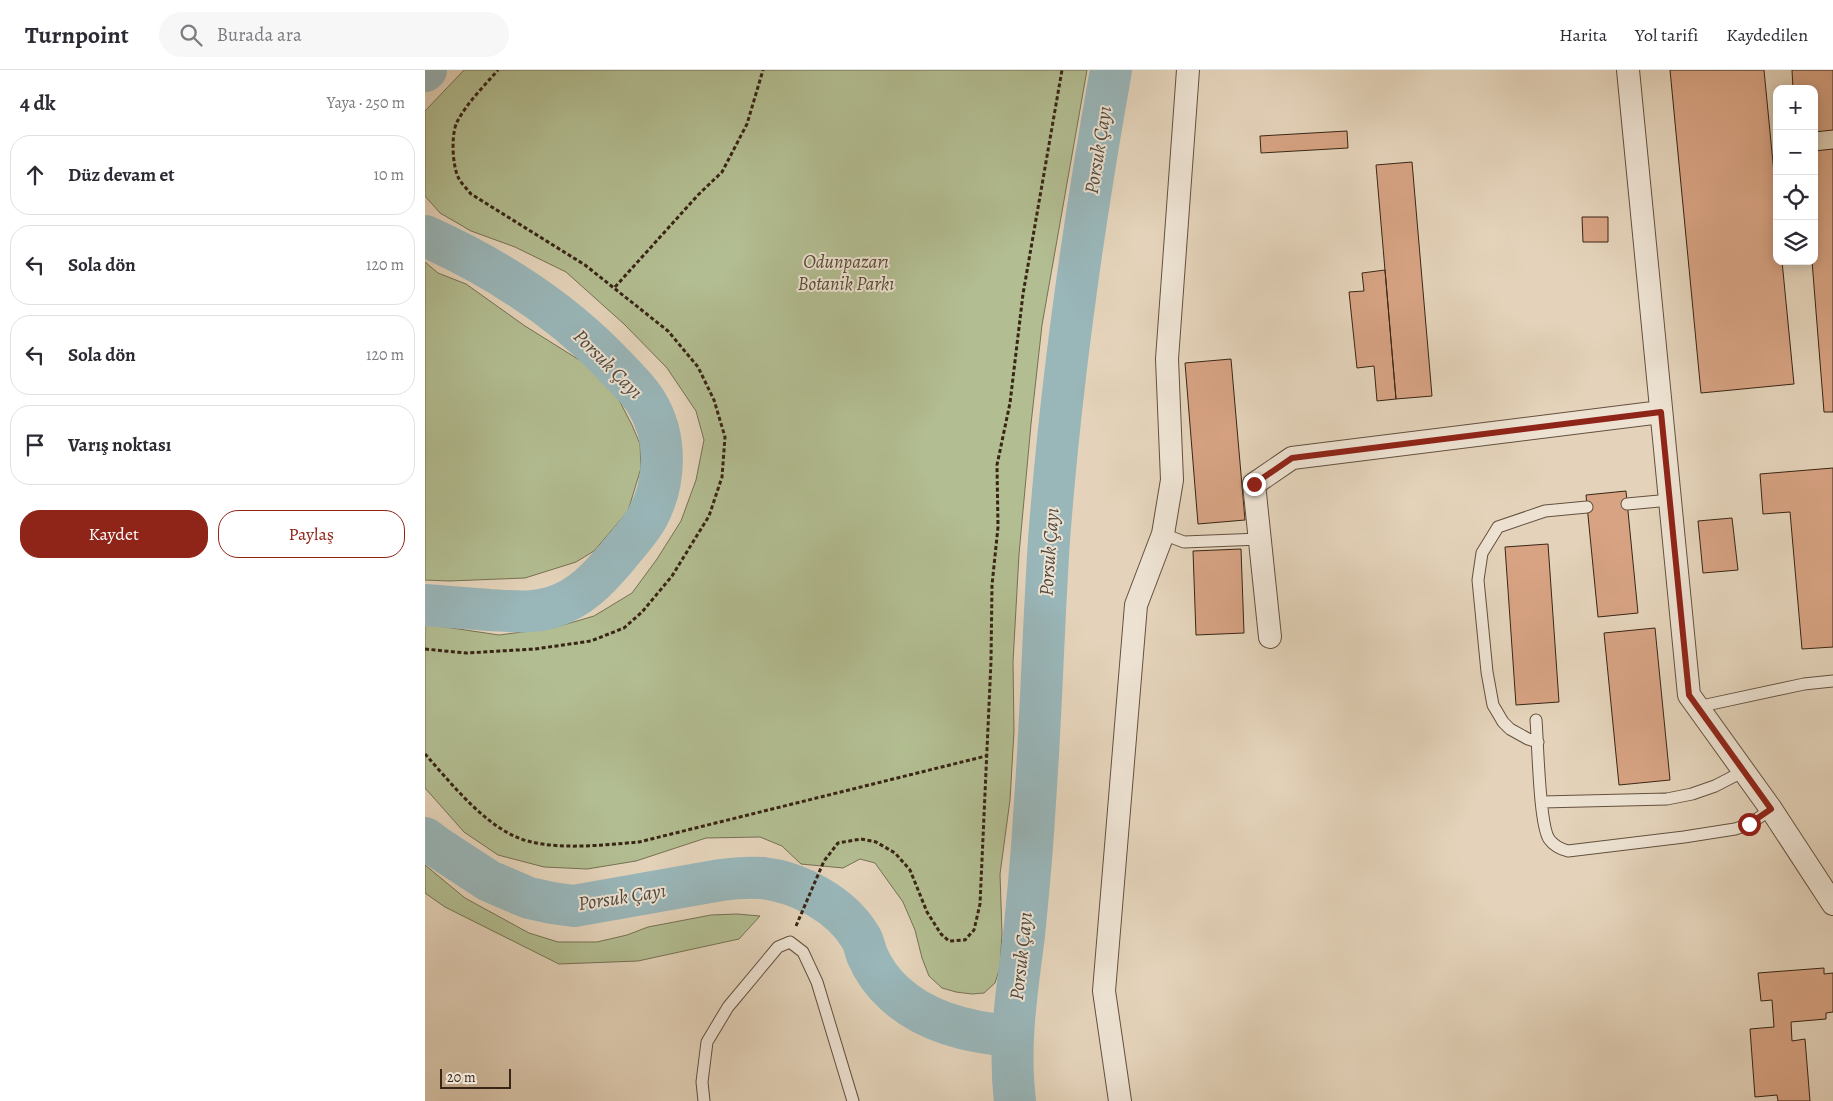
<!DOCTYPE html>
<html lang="tr">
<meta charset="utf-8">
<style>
:root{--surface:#fff;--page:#f7f7f7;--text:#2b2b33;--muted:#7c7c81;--line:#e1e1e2;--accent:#8f2418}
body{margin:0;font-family:Alegreya,serif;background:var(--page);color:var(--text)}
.controls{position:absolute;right:15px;top:15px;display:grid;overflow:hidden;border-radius:10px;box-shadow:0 2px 12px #0003}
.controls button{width:45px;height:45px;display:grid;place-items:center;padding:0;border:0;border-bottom:1px solid var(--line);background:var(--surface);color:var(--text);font:25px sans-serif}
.scale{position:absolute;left:15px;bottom:12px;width:71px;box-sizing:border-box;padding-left:5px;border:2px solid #392515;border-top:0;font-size:14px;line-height:18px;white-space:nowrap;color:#392515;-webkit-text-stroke:4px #ede2d2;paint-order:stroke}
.stop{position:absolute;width:15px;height:15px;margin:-11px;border:4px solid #8f2418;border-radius:50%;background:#fff}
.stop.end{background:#8f2418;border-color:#fff;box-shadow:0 1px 5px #0008}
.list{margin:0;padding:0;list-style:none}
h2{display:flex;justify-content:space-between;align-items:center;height:65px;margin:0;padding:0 20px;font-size:21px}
h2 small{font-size:16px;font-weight:400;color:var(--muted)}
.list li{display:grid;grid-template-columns:32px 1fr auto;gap:15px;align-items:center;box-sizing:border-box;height:80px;margin:0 10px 10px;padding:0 10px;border:1px solid var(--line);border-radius:20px}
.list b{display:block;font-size:19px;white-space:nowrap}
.list em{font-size:16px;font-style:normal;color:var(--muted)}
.actions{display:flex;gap:10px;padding:15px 20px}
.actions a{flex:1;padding:11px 0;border:1px solid var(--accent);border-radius:20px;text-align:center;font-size:18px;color:var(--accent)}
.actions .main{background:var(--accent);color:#fff}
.icon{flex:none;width:28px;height:28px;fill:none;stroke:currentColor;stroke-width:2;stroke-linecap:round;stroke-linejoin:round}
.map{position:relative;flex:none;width:1408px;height:1031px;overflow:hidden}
header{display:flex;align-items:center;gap:30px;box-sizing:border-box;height:70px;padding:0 25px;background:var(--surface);border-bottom:1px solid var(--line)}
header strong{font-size:24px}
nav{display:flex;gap:28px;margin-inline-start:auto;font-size:18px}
.search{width:350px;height:45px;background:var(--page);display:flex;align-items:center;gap:12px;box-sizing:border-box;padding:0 18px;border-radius:28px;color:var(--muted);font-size:19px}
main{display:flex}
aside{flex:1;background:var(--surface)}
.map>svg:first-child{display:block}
.green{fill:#b2bd91;stroke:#767153}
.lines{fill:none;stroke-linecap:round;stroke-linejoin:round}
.river{stroke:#99b6b9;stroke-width:42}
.building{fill:#d7a383;stroke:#392515}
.lane-casing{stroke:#64503e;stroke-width:13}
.street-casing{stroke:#64503e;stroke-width:24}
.path{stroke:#392515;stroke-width:3;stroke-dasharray:4 2.5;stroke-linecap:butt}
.lane{stroke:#ede2d2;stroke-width:11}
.street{stroke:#ede2d2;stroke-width:22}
.route{stroke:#8f2418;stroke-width:6}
.labels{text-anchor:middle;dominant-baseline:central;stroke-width:4;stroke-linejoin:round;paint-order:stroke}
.park-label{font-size:19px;font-style:italic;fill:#574b34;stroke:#ede2d2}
.water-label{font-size:20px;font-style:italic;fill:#51493e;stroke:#ede2d2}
</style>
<header>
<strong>Turnpoint</strong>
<div class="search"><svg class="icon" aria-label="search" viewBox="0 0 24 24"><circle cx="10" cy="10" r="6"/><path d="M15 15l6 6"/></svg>Burada ara</div>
<nav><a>Harita</a><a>Yol tarifi</a><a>Kaydedilen</a></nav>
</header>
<main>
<aside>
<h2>4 dk<small>Yaya · 250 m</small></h2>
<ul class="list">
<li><svg class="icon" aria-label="ahead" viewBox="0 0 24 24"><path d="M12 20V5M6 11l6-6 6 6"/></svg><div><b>Düz devam et</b></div><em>10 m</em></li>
<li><svg class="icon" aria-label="left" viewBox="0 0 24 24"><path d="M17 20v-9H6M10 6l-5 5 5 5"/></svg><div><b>Sola dön</b></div><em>120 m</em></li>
<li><svg class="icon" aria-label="left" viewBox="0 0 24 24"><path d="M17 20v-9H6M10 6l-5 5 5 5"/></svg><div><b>Sola dön</b></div><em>120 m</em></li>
<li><svg class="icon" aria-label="arrive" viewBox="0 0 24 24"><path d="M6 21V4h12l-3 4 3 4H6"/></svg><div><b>Varış noktası</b></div></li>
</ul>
<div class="actions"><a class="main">Kaydet</a><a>Paylaş</a></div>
</aside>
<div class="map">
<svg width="1408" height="1031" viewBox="0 0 1408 1031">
<rect width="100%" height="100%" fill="#e4d3ba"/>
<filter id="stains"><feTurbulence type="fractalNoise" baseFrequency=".004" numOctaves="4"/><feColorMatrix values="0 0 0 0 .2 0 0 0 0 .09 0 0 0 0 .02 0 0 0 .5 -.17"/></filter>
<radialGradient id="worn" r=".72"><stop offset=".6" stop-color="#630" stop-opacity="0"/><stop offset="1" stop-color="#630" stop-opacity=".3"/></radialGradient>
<path class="green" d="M39 0H662L617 255 606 354 594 484 588 592 589 661 585 730 575 804 577 863 575 897 570 913 559 923 547 924 531 922 517 918 504 906 497 888 490 860 478 832 450 793 435 789 418 798 376 794 357 776 335 767 281 768 211 791 162 799 119 797 73 785 39 762 0 718V554L74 565 128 558 169 546 207 523 232 489 256 451 271 410 279 370 271 341 242 298 199 254 141 202 90 177 46 161 15 143 0 126V41Z
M0 192 13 203 41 214 100 256 156 291 177 309 194 330 207 355 215 374 216 398 203 441 169 481 151 492 100 508 24 511 0 510Z
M0 795 40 828 104 863 133 872H172L202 865 223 857 286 845 312 844 335 846 314 869 213 891 134 894 20 837 0 823Z"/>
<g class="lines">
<path class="river" d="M0 1 1 0
M0 166C69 197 131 236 184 290 196 303 212 317 221 332 243 367 241 413 222 448 214 462 202 474 192 487 173 509 156 528 128 537 107 544 86 541 64 540 43 538 21 537 0 535
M0 768 12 777 64 811 104 828 127 833 149 836 296 810C310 808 323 807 337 808 374 812 417 835 436 868 439 873 440 880 442 885 448 899 458 913 469 923 501 953 545 963 588 966
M590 1031C583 975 592 920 599 865 603 825 607 785 609 746 616 654 618 562 624 470 636 312 658 156 686 0"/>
</g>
<path class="building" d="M1245 0H1339L1352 134V191H1357L1369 314 1276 323Z
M1367 0H1408V60L1389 62V19H1368Z
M922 61 923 78 836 83 835 66Z
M1408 79V342H1399L1387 191H1389V81Z
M987 92 1007 326 971 329 951 95Z
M1157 147H1183V172H1158Z
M960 200 971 329 952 331 949 296 932 298 924 222 939 221 937 203Z
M806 289 820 450 773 454 760 293Z
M1408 398V577L1377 579 1365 442 1338 444 1335 404Z
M1201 421 1213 543 1173 547 1161 425Z
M1307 448 1313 500 1278 503 1273 451Z
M1123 474 1134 632 1091 635 1080 477Z
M816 479 819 563 771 565 768 481Z
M1230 558 1245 710 1194 715 1179 563Z
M1399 898V904L1408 903V942L1401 943V949L1366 952 1367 971 1380 969 1385 1031H1353L1352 1025 1330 1027 1325 959 1349 957 1347 930 1336 931 1333 903Z"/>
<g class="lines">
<g class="lane-casing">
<path id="lane" d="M1202 434 1245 430
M738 464 759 472 835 469
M1272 637 1379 614 1408 611
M1111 650C1113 673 1114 754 1124 769 1129 776 1135 779 1143 781L1259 767 1310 759 1325 754 1346 739
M1113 672 1103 669 1085 659 1078 652 1068 635 1062 602 1053 510 1057 483 1073 457 1120 441 1162 437
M1117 732 1242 729 1267 724 1290 716 1319 701
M279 1031 277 1012 282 972 303 937 353 877 365 872 378 882 392 912 428 1031"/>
</g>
<g class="street-casing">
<path id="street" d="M1203 0 1264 625 1346 739 1408 834
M845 567 829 414 867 388 1236 342
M695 1031 679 921 711 535 738 464 747 410 742 289 763 0"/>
</g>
<path class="path" d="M190 217 273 125 297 102 322 54 338 0
M0 579 41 583 110 579 166 571 199 558 217 542 247 506 284 446 297 407 300 367 289 330 273 297 243 261 160 195 46 124C42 119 37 114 34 109 27 96 26 64 32 52 42 33 59 16 73 0
M0 684C25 712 55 750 89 766 123 782 177 775 214 772L561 686
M371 856 399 791 413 773 436 769 451 772 470 783 485 800 502 842 516 864 524 871 540 870 549 860 555 834 566 591 567 515 573 457 572 395 585 333 598 224 637 0"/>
<use href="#lane" class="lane"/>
<use href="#street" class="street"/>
</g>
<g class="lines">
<path class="route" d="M829 414 867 388 1236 342 1264 625 1346 739 1324 754"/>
</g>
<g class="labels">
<g class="park-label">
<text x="421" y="192">Odunpazarı<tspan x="421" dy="22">Botanik Parkı</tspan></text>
</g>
<g class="water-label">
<text transform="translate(673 80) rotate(-81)">Porsuk Çayı</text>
<text transform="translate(183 294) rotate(45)">Porsuk Çayı</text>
<text transform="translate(624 482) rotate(-86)">Porsuk Çayı</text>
<text transform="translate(197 827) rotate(-9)">Porsuk Çayı</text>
<text transform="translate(596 886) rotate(-84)">Porsuk Çayı</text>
</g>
</g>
<rect width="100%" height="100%" filter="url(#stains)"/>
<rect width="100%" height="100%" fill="url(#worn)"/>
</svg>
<div class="controls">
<button>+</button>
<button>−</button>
<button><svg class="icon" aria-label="locate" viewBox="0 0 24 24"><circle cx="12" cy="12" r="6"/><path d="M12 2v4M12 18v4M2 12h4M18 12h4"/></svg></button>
<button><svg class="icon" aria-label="layers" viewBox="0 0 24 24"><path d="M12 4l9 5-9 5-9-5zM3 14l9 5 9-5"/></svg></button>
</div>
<div class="scale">20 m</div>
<div class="stop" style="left:1324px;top:754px"></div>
<div class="stop end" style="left:829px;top:414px"></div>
</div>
</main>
